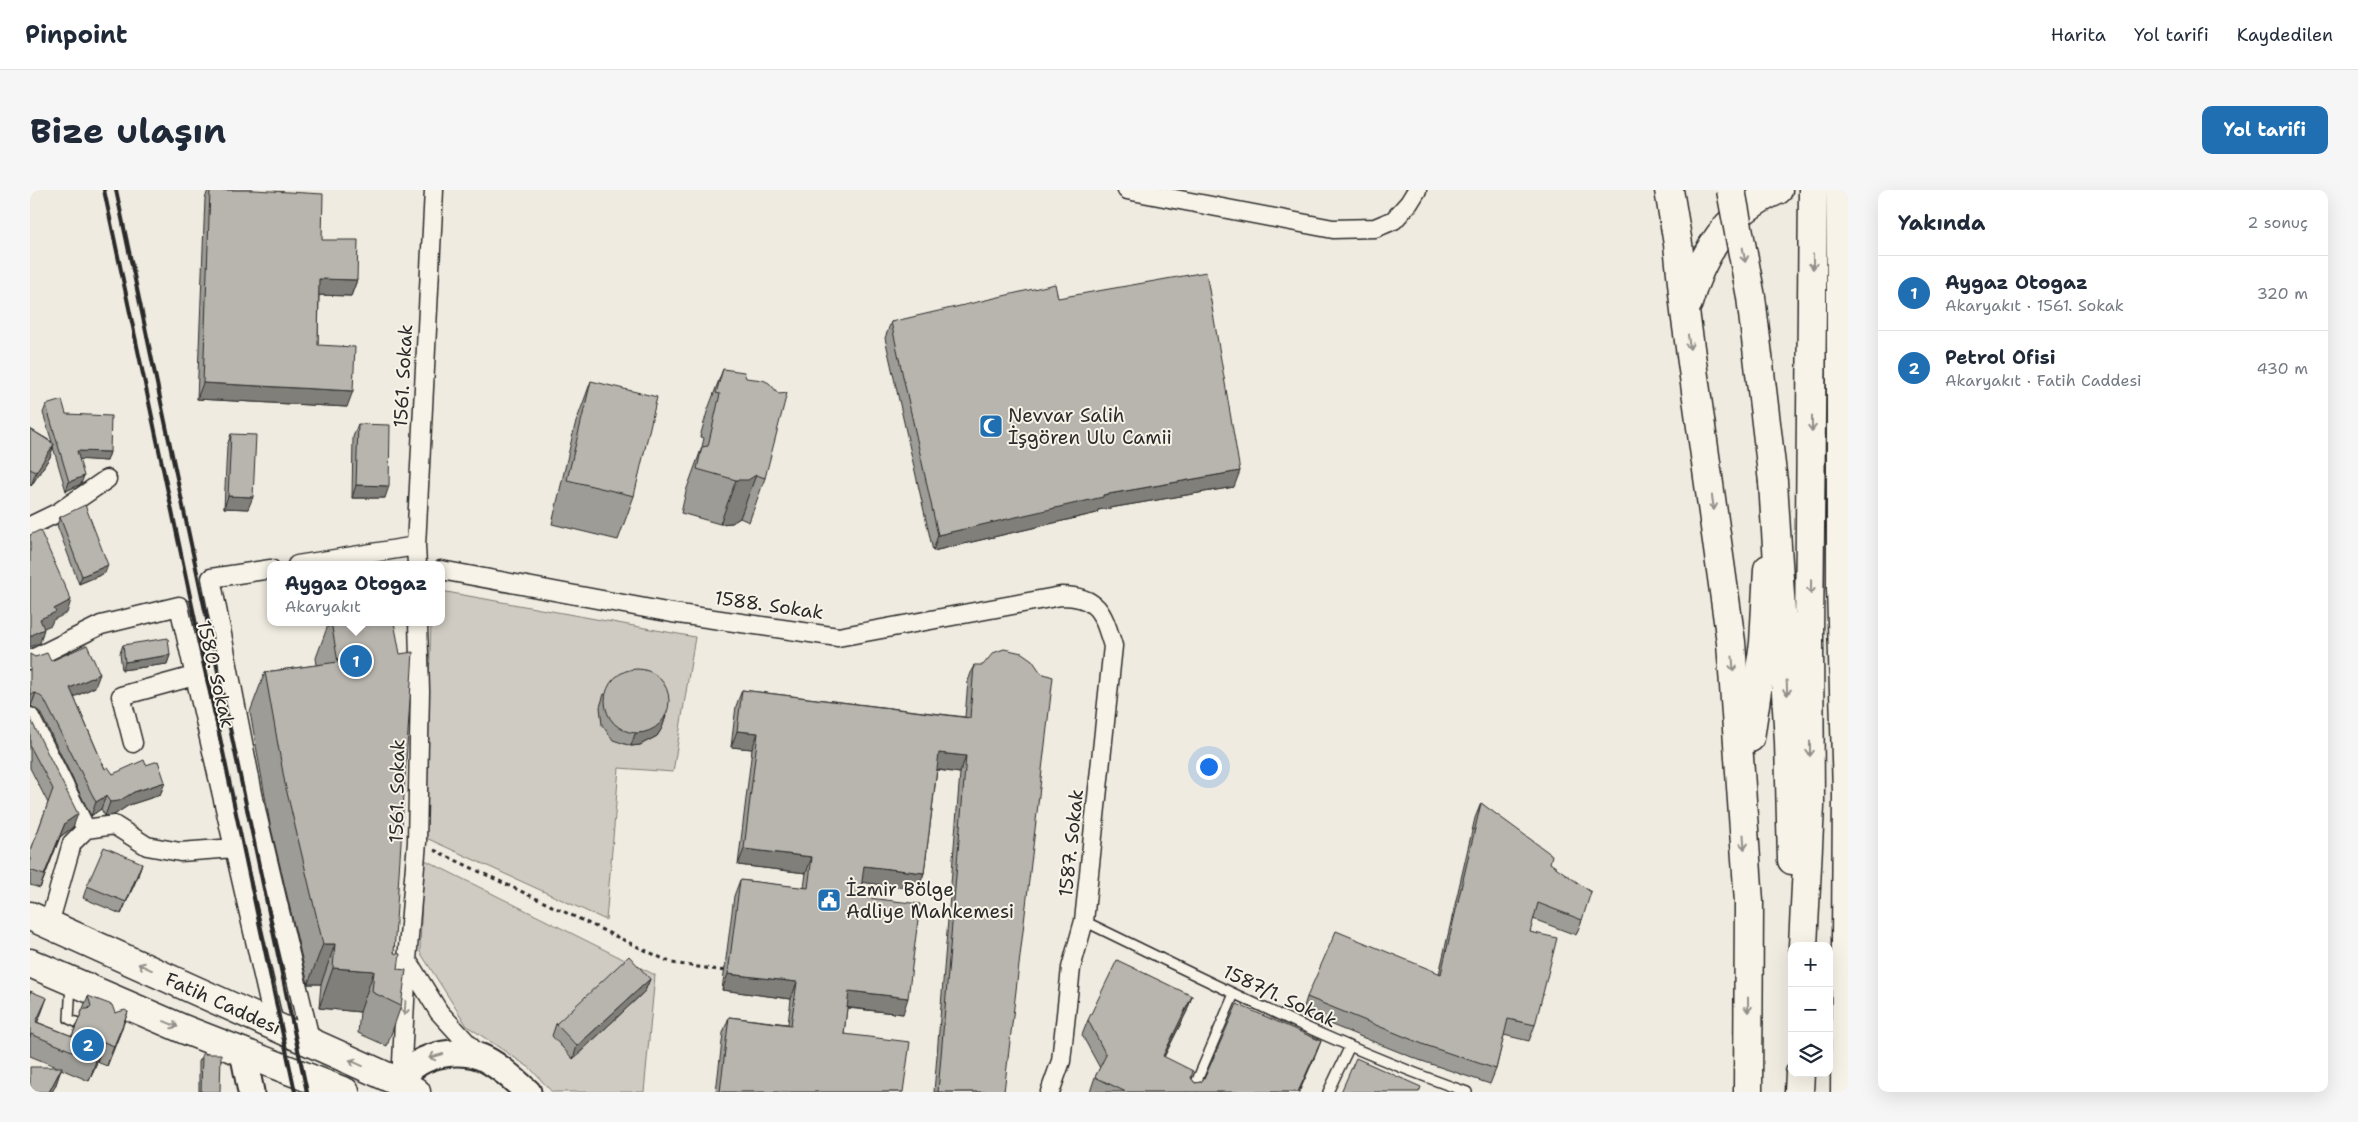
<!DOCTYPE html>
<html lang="tr">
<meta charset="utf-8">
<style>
:root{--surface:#fff;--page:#f6f6f7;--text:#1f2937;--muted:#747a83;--line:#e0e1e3;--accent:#1f6fb2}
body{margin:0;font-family:"Shantell Sans",sans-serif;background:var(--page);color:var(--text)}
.controls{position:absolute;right:15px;bottom:15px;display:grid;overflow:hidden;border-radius:10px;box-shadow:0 5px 20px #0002}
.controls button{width:45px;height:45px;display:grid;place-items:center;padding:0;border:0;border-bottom:1px solid var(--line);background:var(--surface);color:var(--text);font:25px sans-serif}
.you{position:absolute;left:1178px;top:576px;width:18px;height:18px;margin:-12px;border:4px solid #fff;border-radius:50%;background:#1a73e8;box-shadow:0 0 0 8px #1a73e833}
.badge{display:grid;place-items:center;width:32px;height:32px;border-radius:50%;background:var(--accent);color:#fff;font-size:16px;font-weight:700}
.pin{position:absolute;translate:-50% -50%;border:2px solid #fff;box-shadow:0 1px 5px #0006}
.popup{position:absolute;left:237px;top:371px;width:178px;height:65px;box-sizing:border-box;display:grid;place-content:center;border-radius:10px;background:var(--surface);filter:drop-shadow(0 1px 4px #0005);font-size:16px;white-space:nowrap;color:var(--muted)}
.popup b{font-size:19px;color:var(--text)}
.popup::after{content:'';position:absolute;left:50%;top:100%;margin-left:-10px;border:10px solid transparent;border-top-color:var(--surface)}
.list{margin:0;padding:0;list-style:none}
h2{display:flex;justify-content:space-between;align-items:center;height:65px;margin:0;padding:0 20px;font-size:21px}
h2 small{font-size:16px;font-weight:400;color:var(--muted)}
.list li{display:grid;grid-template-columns:32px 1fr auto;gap:15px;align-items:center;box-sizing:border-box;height:75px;padding:0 20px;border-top:1px solid var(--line)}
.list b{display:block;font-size:19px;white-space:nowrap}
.list p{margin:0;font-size:16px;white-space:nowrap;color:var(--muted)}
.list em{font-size:16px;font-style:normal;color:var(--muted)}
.icon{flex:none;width:28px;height:28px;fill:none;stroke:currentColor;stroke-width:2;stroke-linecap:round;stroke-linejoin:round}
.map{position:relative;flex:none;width:1818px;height:902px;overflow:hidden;border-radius:10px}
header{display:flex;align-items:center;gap:30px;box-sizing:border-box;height:70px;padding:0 25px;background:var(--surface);border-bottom:1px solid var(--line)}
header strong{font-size:24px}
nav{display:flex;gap:28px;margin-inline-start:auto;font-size:18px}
.intro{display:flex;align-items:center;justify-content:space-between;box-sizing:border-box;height:120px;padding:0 30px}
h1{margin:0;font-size:35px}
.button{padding:12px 22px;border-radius:10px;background:var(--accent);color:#fff;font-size:18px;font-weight:700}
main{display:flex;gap:30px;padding:0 30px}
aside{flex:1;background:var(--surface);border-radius:10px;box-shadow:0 5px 20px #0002}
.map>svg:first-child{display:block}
.green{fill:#cfcbc2;stroke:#7d7b76}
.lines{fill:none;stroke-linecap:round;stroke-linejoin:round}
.service-casing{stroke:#2b2b2b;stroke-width:12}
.minor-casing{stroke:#2b2b2b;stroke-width:21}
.secondary-casing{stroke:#2b2b2b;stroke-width:29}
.primary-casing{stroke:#2b2b2b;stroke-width:31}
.trunk-casing{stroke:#2b2b2b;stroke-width:31}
.path{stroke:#2b2b2b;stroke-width:3;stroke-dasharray:4 4;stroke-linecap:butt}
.service{stroke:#f7f3e8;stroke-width:9}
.minor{stroke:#f7f3e8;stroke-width:18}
.secondary{stroke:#f7f3e8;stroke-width:25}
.primary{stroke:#f7f3e8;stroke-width:28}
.trunk{stroke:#f7f3e8;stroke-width:28}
.rail{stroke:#2b2b2b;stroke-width:4}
.trunk-bridge-casing{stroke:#2b2b2b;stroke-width:31;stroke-linecap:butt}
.trunk-bridge{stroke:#f7f3e8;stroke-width:28}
.wall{fill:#9e9c96;stroke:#2b2b2b}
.shaded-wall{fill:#817f7a;stroke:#2b2b2b}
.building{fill:#b8b5ae;stroke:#2b2b2b}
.oneway{stroke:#918f8a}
.labels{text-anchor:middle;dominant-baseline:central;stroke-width:4;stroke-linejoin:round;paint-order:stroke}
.street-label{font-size:19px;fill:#2b2b2b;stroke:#f7f3e8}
.poi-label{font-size:19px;fill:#2b2b2b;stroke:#f7f3e8;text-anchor:start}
</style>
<header>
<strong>Pinpoint</strong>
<nav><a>Harita</a><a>Yol tarifi</a><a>Kaydedilen</a></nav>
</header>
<div class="intro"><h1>Bize ulaşın</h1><a class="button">Yol tarifi</a></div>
<main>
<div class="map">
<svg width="1818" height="902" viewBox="0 0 1818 902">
<rect width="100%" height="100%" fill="#efebe0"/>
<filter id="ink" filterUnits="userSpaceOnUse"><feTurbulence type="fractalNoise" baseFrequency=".02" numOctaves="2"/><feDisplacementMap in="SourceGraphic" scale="10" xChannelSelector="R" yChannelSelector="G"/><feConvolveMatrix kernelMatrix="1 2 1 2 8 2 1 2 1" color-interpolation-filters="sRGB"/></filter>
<g filter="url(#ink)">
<path class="green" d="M411 401 665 447 643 582 589 578 576 730 394 647 401 432H411Z
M393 669 625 785 614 902H522L500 878 437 836 390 762Z"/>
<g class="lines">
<g class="service-casing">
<path id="service" d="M1054 731C1180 792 1305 856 1437 902
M41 793 39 829 48 833
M1162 902 1204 804
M1298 902 1320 856"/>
</g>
<g class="minor-casing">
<path id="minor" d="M1097 0 1303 39 1345 38 1364 30 1379 13 1387 0
M0 336 29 322 77 289
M267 375 386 356
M387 375 386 356 404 0
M241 379 181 388 227 624 281 853
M411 380 642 423 808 447 1031 406C1069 406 1073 424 1083 456L1054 731 1041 778 1031 871 1020 902
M0 470 71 435 149 416 244 834
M0 527 56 639 42 653 19 734
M103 553 91 506 164 486
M56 639 84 635 117 656 150 662 204 658
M377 770 409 822 450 867
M371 893 377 770 387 652 390 501 388 432"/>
</g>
<g class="secondary-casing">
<path id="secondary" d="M213 862 221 902
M371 902C371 867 424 856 451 867 468 874 484 890 498 902"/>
</g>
<g class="primary-casing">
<g id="primary">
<path d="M1639 0 1648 54 1655 122 1701 452 1719 712 1718 902"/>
<path d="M1658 113C1672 63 1698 21 1748 0"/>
<path d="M1720 548 1734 453 1738 379"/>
<path id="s1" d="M0 726 371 893 386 902"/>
<path d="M0 773 153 839 315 902"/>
</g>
</g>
<g class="trunk-casing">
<path id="trunk" d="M1811 0V398L1817 603 1815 902
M1743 292 1759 551 1762 670
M1773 756 1780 616 1779 449 1783 0
M1769 902 1770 883"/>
</g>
<path class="path" d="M404 660 642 773 695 781"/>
<use href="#service" class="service"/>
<use href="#minor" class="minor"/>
<use href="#secondary" class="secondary"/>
<use href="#primary" class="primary"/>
<use href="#trunk" class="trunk"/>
<path class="rail" d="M74 0 265 902
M86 0 277 902"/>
<g class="trunk-bridge-casing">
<path id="trunk-bridge" d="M1701 0 1721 107 1743 292"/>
</g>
<use href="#trunk-bridge" class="trunk-bridge"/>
</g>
<path class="wall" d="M178 0H224L292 50 327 90 321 106 289 105 288 155 317 217 167 209 175 9Z
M1028 108 1204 297 1068 320 1067 323 903 361 855 148 861 132Z
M693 179 735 288 719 332 710 328 702 333 690 334 651 323 656 301 672 257 674 248 670 247 677 222Z
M561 191 604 306 588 350 522 334 545 235Z
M16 215 36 224 80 262 77 271 49 269 51 294 36 301 23 257 20 267 1 296 0 295V239L22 252 13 223Z
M328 234 355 308H322L323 247Z
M201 244 218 319 194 318 197 256Z
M30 327 75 383 49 394 27 335Z
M297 432H364V763L368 779 371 816 357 856 328 843 330 822 289 818 291 794H278L240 634 220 522 235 482 287 475 286 468 298 435Z
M93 455 140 465 137 474 92 480 90 463Z
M5 467 21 471 65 497 44 507 75 579 83 584 116 575 135 592 130 605 99 615 84 625 75 626 71 619 61 626 10 522 1 516Z
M944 475 974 902H904L930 583 907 580 894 683 888 699 832 692 830 707 873 824 817 818 814 844 873 902H686L693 843 699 827 758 834 761 809 692 800 704 706 710 690 774 698 776 683 708 675 722 559 701 557 706 516 712 500 935 527 938 491Z
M574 504 636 526 632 538 627 546 610 555 601 556 583 550 572 535 570 517Z
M0 528 43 637 30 647 10 698 0 695V663L18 613 0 578Z
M1451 613 1520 673 1552 730 1546 745 1503 729 1500 742 1505 835 1499 851 1474 845 1466 879 1460 894 1389 870 1272 823 1277 807 1409 784 1445 628Z
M108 686 91 724 53 708 57 696Z
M620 789 615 801 543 869 522 846 526 834Z
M0 801 7 832 42 846 58 806 91 841 77 876 67 872 59 891 31 879 25 897 27 877 0 866Z
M1162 806 1157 821 1134 867 1161 888 1165 893 1171 892 1291 851 1285 866 1269 902H1060L1065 887 1070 878 1052 845 1058 830Z
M172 864 190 902H169V872Z"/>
<path class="shaded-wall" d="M289 89 327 90 321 106 284 105Z
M173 193 323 201 317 217 167 209Z
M24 254 20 267 1 296 6 282Z
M47 261 80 262 77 271 44 269Z
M1210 281 1204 297 1068 320 1067 323 903 361 908 345 1073 305Z
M726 285 710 328 702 333 690 334 706 290Z
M54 286 51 294 36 301 39 292Z
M326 295 359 296 355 308H322Z
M198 306 223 307 218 319 194 318Z
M78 375 75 383 49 394 52 386Z
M41 410 37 423 23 430 21 435 5 442 10 429 24 419Z
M14 439 10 453 0 457V447L5 443Z
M140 465 137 474 92 480 95 472Z
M70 484 65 497 35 511 40 498Z
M6 503 1 516 0 517V504Z
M636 526 632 538 627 546 610 555 601 556 605 544Z
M707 541 728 543 722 559 701 557Z
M909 563 936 566 930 583 903 579Z
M135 592 130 605 99 615 84 625 75 626 80 612 104 602Z
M76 606 71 619 61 626 66 612Z
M48 624 43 637 30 647 10 698 35 633Z
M714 659 782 667 776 683 708 675Z
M112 673 108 686 91 724 96 712Z
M834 676 894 683 888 699 828 692Z
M293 754H305L291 794H278Z
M303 778 344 781 330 822 289 818Z
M698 784 767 792 761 809 692 800Z
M620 789 615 801 543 869 547 856Z
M819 801 878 808 873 824 813 817Z
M1162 806 1157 821 1127 881 1133 866Z
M17 808 10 827 2 844 6 832Z
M98 822 91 841 77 876 84 856Z
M1291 851 1285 866 1269 902H1268Z
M74 852 67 872 59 891 66 871Z
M32 877 25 897 22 902H19Z"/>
<path class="building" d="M180 0H224L293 4 292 50H328L327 90 289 89 288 155 325 157 323 201 173 193Z
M1176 82 1210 281 1073 305V307L908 345 861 132 1025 94 1028 108Z
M693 179 714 182 716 188 733 190 739 193 749 204 757 203 735 288 726 285 718 290H706L667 279 672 257 678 256 690 204 686 203Z
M561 191 627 207 604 306 537 290Z
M32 210 36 224 81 226 80 262 47 261 54 286 39 292 16 215Z
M328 234 360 235 359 296 326 295Z
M0 239 24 254 6 282 0 279Z
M201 244 226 245 223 307 198 306Z
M55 315 78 375 52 386 30 327Z
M10 340 41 410 24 419 26 422 10 429 14 439 5 443 0 447V345Z
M301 432H364L370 464 383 462 364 763 370 764 368 779 376 780 371 816 342 802 344 781 303 778 305 754H293L255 594 235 482 308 472Z
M138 448 140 465 95 472 93 455Z
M57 455 70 484 40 498 75 579 78 577 83 584 114 570 116 575 128 571 135 592 104 602 89 611 80 612 76 606 66 612 14 509 6 503 0 504V464L5 467 17 463 21 471Z
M974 459 992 463 1002 470 1011 483 1023 487 974 902H908L936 566 909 563 894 683 834 676 830 707 890 714 878 808 819 801 814 844 880 852 873 902H690L699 827 761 835 767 792 698 784 710 690 778 698 782 667 714 659 728 543 707 541 712 500 940 528 944 475H953L963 463Z
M575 511a32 32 0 1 1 64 0a32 32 0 1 1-64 0Z
M0 528 48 624 35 633 14 685 0 680V663L23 599 0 556Z
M1451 613 1522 665 1520 673 1561 702 1552 730 1508 713 1500 742 1527 748 1505 835 1478 829 1466 879 1395 855 1277 807 1306 741 1411 784Z
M74 657 112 673 96 712 57 696Z
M599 766 620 789 547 856 526 834Z
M1087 770 1162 806 1133 866 1163 881 1161 888 1165 893 1171 892 1175 887 1207 814 1291 851 1268 902H1096L1065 887 1076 865 1058 830Z
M0 801 17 808 6 832 42 846 53 819H58L61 816 58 806 82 815 85 823 95 820 98 822 84 856 74 852 66 871 1 844 0 847Z
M172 864H191L190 902H171Z
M1326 868 1391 897 1389 902H1311Z
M0 877H32L19 902H0Z"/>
<defs><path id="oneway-shaft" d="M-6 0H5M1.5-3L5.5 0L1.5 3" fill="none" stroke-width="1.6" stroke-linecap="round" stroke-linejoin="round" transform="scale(1.25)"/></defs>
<g class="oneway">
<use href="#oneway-shaft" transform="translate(1714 65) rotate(80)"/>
<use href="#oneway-shaft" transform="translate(1783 72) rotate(90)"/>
<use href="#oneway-shaft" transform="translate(1659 152) rotate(82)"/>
<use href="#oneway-shaft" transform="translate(1782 234) rotate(90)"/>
<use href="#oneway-shaft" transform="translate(1683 313) rotate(82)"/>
<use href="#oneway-shaft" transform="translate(1781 397) rotate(91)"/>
<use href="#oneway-shaft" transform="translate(1703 474) rotate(86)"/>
<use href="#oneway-shaft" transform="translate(1757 498) rotate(87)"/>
<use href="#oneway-shaft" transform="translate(1780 559) rotate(90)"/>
<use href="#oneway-shaft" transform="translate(1714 652) rotate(86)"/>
<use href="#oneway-shaft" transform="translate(115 777) rotate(-156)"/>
<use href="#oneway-shaft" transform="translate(1718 815) rotate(90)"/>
<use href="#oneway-shaft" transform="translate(375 818) rotate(93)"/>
<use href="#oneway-shaft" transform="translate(141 834) rotate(23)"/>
<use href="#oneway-shaft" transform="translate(406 866) rotate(164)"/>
<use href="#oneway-shaft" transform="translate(326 873) rotate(-156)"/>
</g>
</g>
<defs>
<g id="mosque-square" transform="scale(1.25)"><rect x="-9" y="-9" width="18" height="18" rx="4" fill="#1f6fb2" stroke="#f7f3e8"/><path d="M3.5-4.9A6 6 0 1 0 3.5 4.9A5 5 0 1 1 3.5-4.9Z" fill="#fff"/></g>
<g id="civic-square" transform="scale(1.25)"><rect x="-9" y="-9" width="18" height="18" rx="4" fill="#1f6fb2" stroke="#f7f3e8"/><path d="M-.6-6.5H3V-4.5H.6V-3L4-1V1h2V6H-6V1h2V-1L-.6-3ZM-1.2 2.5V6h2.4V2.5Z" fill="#fff"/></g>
</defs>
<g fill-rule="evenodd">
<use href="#mosque-square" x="961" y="236"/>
<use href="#civic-square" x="799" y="710"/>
</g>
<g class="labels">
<g class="street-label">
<text transform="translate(373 186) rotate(-87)">1561. Sokak</text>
<text transform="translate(739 415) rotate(8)">1588. Sokak</text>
<text transform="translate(186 484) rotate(77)">1580. Sokak</text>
<text transform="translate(367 601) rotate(-89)">1561. Sokak</text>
<text transform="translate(1041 653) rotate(-84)">1587. Sokak</text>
<text transform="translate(1250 806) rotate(25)">1587/1. Sokak</text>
<text stroke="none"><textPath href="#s1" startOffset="212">Fatih Caddesi</textPath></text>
</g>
<g class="poi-label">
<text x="978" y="225">Nevvar Salih<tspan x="978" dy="22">İşgören Ulu Camii</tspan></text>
<text x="816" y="699">İzmir Bölge<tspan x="816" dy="22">Adliye Mahkemesi</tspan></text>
</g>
</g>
</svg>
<div class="controls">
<button>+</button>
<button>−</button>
<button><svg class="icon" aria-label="layers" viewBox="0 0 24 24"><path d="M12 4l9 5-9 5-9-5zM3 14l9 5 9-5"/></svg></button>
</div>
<div class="you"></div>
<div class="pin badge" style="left:326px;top:471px">1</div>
<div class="popup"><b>Aygaz Otogaz</b>Akaryakıt</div>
<div class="pin badge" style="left:58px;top:855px">2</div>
</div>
<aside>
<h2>Yakında<small>2 sonuç</small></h2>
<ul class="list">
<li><span class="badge">1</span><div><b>Aygaz Otogaz</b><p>Akaryakıt · 1561. Sokak</p></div><em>320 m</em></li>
<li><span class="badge">2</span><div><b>Petrol Ofisi</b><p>Akaryakıt · Fatih Caddesi</p></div><em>430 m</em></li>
</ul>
</aside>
</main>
